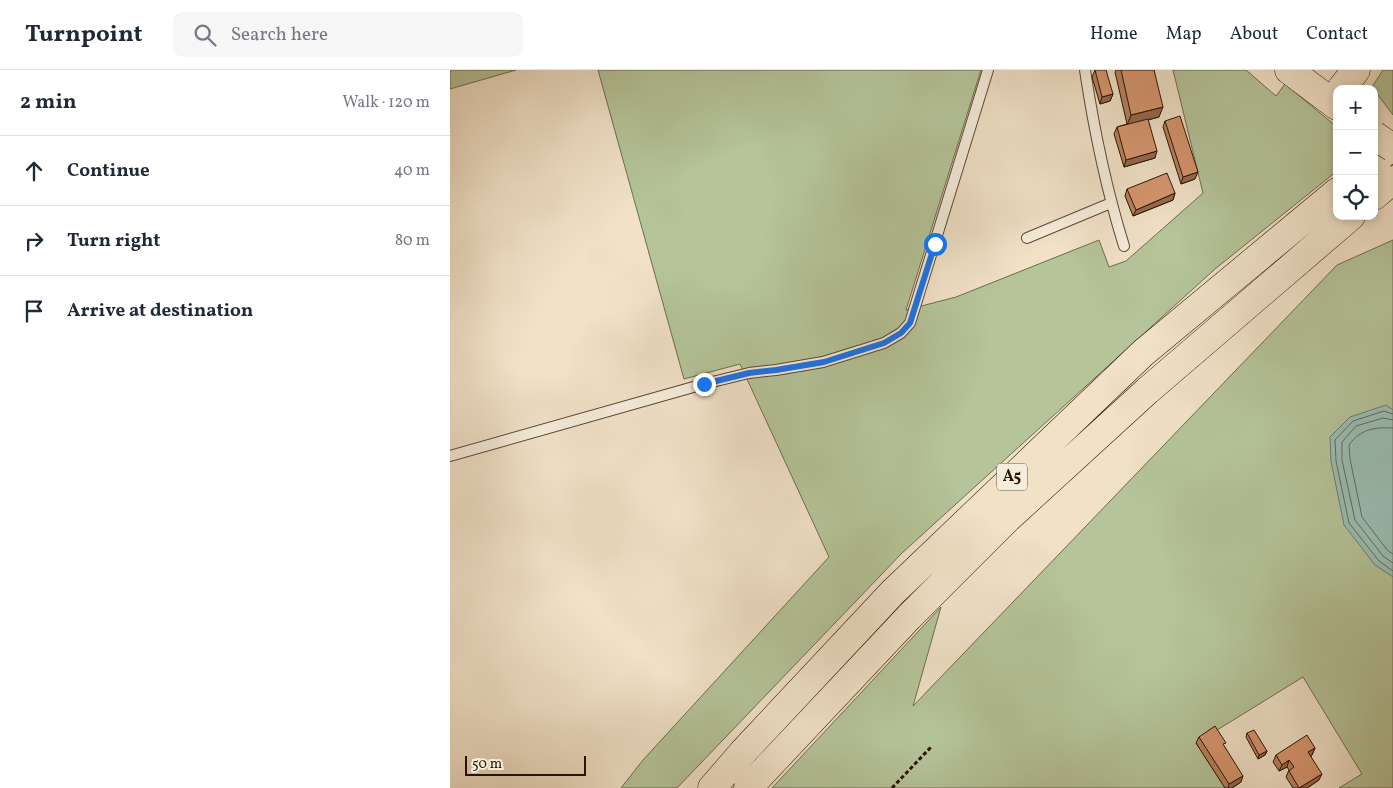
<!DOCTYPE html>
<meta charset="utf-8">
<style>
:root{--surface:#fff;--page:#f6f6f7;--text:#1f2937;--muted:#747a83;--line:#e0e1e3}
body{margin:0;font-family:Vollkorn,serif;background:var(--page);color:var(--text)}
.controls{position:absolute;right:15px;top:15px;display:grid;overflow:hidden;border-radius:10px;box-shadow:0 2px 8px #0003}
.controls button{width:45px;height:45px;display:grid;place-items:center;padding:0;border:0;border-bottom:1px solid var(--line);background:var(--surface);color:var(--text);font:25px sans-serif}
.scale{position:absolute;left:15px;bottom:12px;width:121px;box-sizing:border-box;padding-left:5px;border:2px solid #291404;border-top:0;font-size:14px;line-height:18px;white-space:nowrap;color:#291404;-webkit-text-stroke:4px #f5ecdb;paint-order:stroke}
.stop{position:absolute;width:15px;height:15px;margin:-11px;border:4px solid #1a73e8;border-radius:50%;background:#fff}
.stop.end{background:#1a73e8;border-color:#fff;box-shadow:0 1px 5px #0008}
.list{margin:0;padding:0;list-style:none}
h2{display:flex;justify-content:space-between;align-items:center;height:65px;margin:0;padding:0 20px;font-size:21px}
h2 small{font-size:16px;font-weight:400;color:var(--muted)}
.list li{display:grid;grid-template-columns:32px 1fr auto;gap:15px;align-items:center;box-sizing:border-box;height:70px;padding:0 20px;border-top:1px solid var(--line)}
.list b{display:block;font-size:19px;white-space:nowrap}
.list em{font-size:16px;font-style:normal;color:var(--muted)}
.icon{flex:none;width:28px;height:28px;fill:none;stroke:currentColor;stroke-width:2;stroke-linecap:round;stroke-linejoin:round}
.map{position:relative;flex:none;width:943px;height:718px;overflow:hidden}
header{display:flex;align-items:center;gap:30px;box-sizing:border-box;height:70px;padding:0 25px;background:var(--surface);border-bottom:1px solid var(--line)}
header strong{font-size:24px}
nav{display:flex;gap:28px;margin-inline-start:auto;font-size:18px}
.search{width:350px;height:45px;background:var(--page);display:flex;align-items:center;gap:12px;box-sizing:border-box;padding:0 18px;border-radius:10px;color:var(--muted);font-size:19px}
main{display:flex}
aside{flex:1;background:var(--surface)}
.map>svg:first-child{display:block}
.green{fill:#b5c499;stroke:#6f6c4e}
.water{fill:#9abeb3;stroke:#6d7a6d}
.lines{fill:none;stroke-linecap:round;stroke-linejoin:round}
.shore{stroke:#62695c;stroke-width:1}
.lane-casing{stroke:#5b4735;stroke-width:12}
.highway-casing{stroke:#291404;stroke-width:29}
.path{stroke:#291404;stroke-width:3;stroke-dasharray:4 2.5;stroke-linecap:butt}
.lane{stroke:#f5ecdb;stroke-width:10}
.highway{stroke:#f0e1c7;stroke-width:28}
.highway-bridge-casing{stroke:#291404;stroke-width:29;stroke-linecap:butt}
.highway-bridge{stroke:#f0e1c7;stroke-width:28}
.wall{fill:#b7805f;stroke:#291404}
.shaded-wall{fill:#95684d;stroke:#291404}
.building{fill:#d5956e;stroke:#291404}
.route{stroke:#1a73e8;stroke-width:6}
.labels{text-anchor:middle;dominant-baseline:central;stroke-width:4;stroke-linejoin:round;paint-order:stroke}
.shield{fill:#f5ecdb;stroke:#654;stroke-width:1}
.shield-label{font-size:16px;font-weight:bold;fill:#291404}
</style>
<header>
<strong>Turnpoint</strong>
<div class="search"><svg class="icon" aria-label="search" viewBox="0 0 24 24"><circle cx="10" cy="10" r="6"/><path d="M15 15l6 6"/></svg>Search here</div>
<nav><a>Home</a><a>Map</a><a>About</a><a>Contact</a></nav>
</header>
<main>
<aside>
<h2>2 min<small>Walk · 120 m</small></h2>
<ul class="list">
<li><svg class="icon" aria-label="ahead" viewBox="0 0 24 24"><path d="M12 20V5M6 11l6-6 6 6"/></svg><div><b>Continue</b></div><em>40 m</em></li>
<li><svg class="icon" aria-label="right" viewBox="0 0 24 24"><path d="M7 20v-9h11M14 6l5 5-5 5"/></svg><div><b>Turn right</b></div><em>80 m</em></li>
<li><svg class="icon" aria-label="arrive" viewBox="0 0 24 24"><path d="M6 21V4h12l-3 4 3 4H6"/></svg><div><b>Arrive at destination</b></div></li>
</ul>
</aside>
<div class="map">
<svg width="943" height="718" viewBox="0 0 943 718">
<rect width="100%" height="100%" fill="#f0e1c7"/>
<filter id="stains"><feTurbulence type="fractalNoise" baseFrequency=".004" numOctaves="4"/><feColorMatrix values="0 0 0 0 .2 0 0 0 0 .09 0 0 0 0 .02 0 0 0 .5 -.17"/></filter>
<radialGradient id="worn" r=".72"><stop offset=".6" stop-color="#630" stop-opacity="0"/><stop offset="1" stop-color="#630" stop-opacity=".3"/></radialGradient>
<path class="green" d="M0 0H66L0 19Z
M148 0H531L456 240 506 227 649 170 659 197 676 191 753 123 723 0H796L826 26 835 14 887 57V101L765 199 452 483 227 718H171L193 690 379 487 290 294 234 309Z
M933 0H943V45L922 17Z
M943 170V718H889L912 704 853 607 746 673 775 718H322L491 537 463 636 887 195Z"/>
<path class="water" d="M936 335 943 340V507L925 495 894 455 881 391 880 367 900 347Z"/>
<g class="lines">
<path class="shore" d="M943 344 934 341 903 351 885 370 886 391 899 453 929 491 943 501
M943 350 933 348 906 356 892 372V390L905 450 933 486 943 493
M943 358C925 357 910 359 899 375L900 389 912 447 938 481 943 484"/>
<g class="lane-casing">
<path id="lane" d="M635 0C644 60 656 118 674 176
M577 168 661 133
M0 386 254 314 299 303 326 300 373 292 434 273 451 263 460 253 538 0"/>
</g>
<g class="highway-casing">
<path id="highway" d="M839 0 887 36
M891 19 906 0
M924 91 943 76
M924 126 943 110
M262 718 294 681 443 522 693 283 887 122
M298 718 459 547 557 449 697 321 901 146"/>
</g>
<path class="path" d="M442 718 482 676"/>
<use href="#lane" class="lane"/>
<use href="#highway" class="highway"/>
<g class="highway-bridge-casing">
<path id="highway-bridge" d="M924 65 943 78"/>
</g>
<use href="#highway-bridge" class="highway-bridge"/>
</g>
<path class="wall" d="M645 0 663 24 660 31 650 34 642 7Z
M666 0H704L709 47 698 50 705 88 674 97 664 64 667 57 677 54 665 2Z
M715 51 745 109 731 114 713 57Z
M677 119 725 123 723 130 683 146 675 126Z
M797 663 817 681 815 685 808 689 796 667Z
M749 667 774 676 791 712 782 718H775L746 673Z
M865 678 862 685 861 686 869 710 857 718H843L836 707 839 700 837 697 829 701 823 692 826 685Z"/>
<path class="shaded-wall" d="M663 24 660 31 650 34 652 27Z
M713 37 709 47 677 55 681 45Z
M707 81 705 88 674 97 676 90Z
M748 102 745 109 731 114 733 107Z
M725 123 723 130 683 146 686 140Z
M865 678 862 685 856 689 858 682Z
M817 681 815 685 808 689 809 685Z
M839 690 837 697 829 701 832 695Z
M872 704 869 710 857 718H849Z
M793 706 791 712 782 718H778L779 714Z"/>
<path class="building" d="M645 0H656L663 24 652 27Z
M671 0H704L713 37 681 45Z
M730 46 748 102 733 107 715 51Z
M698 49 707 81 676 90 667 57Z
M717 103 725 123 686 140 677 119Z
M765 656 776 673 773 674 793 706 779 714 749 667Z
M804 660 817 681 809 685 797 663Z
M857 665 865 678 858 682 872 704 849 718 839 701 844 697 839 690 832 695 826 685Z"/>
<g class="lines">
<path class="route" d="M254 314 299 303 326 300 374 292 434 273 451 263 460 253 485 174"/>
</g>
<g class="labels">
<rect class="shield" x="547" y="393.5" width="30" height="27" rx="4"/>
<g class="shield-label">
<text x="562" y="407">A5</text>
</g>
</g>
<rect width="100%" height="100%" filter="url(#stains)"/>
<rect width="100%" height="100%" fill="url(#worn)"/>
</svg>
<div class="controls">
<button>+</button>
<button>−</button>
<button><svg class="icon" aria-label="locate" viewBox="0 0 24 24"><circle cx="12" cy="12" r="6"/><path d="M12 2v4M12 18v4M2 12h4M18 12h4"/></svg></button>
</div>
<div class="scale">50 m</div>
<div class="stop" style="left:485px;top:174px"></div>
<div class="stop end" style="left:254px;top:314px"></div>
</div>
</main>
